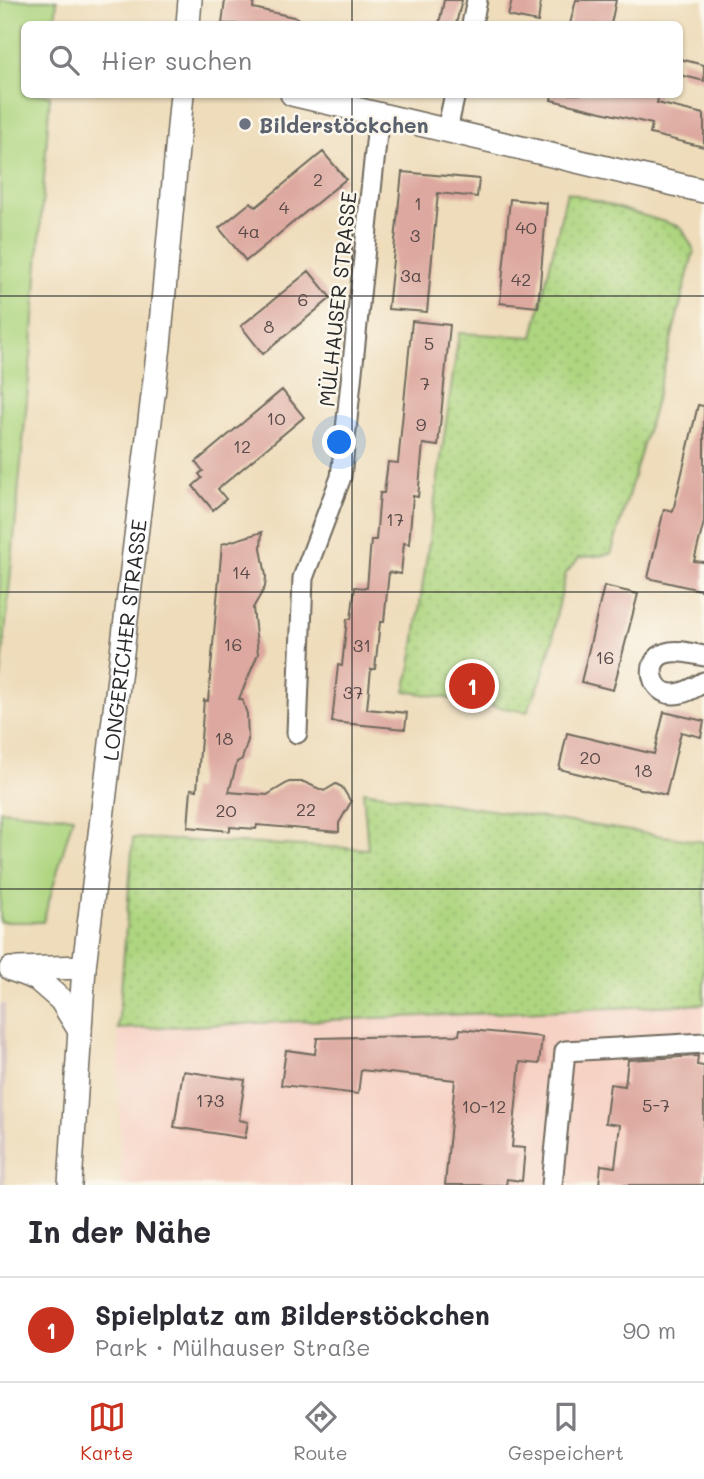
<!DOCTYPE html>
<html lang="de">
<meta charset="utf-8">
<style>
:root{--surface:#fff;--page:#f7f7f7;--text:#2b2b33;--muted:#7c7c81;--line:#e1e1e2;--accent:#c8321e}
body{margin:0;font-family:Mali,sans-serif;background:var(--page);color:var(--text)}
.you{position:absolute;left:340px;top:443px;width:24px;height:24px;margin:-18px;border:5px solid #fff;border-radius:50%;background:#1a73e8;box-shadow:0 0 0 10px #1a73e833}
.badge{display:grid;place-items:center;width:46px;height:46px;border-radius:50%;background:var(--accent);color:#fff;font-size:23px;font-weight:700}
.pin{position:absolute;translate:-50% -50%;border:4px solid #fff;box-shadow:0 2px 7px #0006}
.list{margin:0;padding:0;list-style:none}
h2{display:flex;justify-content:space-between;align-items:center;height:91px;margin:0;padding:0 28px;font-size:30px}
h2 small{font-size:23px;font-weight:400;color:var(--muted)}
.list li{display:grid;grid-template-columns:46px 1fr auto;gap:21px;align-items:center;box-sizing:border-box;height:105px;padding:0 28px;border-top:2px solid var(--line)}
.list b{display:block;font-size:26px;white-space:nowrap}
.list p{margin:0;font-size:23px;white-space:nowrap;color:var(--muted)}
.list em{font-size:23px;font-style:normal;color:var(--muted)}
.icon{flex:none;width:38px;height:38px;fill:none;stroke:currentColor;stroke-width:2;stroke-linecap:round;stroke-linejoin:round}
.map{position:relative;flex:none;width:704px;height:1185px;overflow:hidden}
.search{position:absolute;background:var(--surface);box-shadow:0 2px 5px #0004;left:21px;right:21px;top:21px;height:77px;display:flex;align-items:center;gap:18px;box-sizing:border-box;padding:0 24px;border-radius:10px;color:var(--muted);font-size:26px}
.sheet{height:196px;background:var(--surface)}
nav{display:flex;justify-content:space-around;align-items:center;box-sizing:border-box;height:98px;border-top:2px solid var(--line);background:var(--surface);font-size:19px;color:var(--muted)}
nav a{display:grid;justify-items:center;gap:4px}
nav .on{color:var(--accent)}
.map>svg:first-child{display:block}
.built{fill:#f6d2c4}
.railway{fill:#d1bfbe}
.green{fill:#aed580;stroke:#6c8056;stroke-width:2}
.park{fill:url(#park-dots);stroke:#6c8056;stroke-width:2}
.building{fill:#dda89f}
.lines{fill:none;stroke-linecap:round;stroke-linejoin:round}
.minor-casing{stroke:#6f695d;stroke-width:23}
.tertiary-casing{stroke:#6f695d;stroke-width:26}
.minor{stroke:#fff;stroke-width:19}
.tertiary{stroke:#fff;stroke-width:23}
.grid{fill:none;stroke:#2b2b2b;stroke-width:2;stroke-opacity:0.55}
.worship-dot{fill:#6b7280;stroke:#fbf7ec;stroke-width:2.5}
.labels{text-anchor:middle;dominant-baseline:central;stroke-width:5;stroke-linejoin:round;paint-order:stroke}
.number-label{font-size:18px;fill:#584a48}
.worship-label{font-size:21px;font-weight:bold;fill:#5b616d;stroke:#fbf7ec;text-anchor:start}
.street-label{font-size:21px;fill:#2b2b2b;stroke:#fbf7ec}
</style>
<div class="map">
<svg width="704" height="1185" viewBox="0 0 704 1185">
<defs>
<pattern id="park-dots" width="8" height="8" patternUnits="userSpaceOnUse" patternTransform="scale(1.75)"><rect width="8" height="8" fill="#aed580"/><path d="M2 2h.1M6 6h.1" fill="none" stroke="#96b76f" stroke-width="1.8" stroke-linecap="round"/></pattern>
</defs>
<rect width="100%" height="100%" fill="#fbf7ec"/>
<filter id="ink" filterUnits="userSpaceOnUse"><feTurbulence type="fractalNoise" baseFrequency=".0143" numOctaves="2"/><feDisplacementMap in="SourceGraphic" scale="14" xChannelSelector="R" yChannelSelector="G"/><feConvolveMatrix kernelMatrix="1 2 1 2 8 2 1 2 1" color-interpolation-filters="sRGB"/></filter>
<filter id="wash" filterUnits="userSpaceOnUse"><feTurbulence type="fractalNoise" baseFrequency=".00686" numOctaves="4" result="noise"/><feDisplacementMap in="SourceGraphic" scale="28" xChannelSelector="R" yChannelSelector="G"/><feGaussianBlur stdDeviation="1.57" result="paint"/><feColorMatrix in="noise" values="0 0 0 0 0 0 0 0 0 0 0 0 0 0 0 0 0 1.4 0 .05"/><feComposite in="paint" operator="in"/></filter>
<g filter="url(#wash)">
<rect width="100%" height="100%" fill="#eedcba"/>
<path class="built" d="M704 1004V1185H121L118 1029Z"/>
<path class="railway" d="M0 1004H5V1185H0Z"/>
<path class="green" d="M0 0H57L55 24H24V94L50 95 32 346 0 688Z
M0 810 73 817 43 922H0Z"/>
<path class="park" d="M567 192 681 227 694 250 653 411 611 554 579 558 566 573 555 621 553 639 541 680 527 712 405 691 411 666 459 333 533 337Z
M363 791 704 842V1004L118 1029 133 838 368 849Z"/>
<g id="blocks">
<path class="building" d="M225 0H254L253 8 298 18 297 24H222Z
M444 0H462L456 24H439Z
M512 0H541L538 22 508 16Z
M576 0H616L611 24H570Z
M680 59 704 65V81L680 75Z
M552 94H659L657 103 704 114V147L650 134 652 124 551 100Z
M323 152 346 179 246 261 219 228 251 202 256 207Z
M402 172 479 179 477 197 438 193 427 312 388 309Z
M510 199 547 203 538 307 500 303Z
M309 271 331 298 263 354 241 326Z
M412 321 450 325 438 446 423 444 418 497 413 496 409 544 404 543 401 574 389 572 384 622H380L375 669H371L367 709 407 713 405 729 332 722 338 665 342 666 347 619H351L355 587 367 588 371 540H376L380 493H384L388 462 398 463Z
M282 390 304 417 218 489 226 499 213 510 193 486 202 478 199 474 203 471 196 462Z
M698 405 704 406V522L694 561 704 562V591L648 578 664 509 673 511Z
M262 532 261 548 266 576 265 587 253 608 258 654 239 699H242L247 714 248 740 242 759 237 762 229 792 267 795 289 782H304L324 791 336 784 342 787 351 802 339 823V832L257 825 256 829 230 827V831L188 827 191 789 197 790 204 700 208 701 222 544Z
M604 586 638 594 613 690 581 682Z
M664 712 704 721 701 737 681 732 666 795 559 769 567 733 654 754Z
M460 1029 542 1037 539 1064 520 1062 512 1147 525 1148 522 1181 507 1179 506 1185H445L455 1080 361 1070 358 1094 281 1085 286 1050 315 1054 317 1038 459 1035Z
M698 1056 697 1065 704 1066V1185H599L601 1165 615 1167 620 1125 605 1123 610 1084 625 1086 628 1060Z
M183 1071 245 1080 239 1120 248 1122 245 1138 174 1127Z"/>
</g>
</g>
<g filter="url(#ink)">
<use href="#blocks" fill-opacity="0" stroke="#6f695d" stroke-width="2"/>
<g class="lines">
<g class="minor-casing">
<path id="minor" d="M472 24 477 0
M447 130 455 94
M704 656C692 654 678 649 666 653 643 660 651 695 674 694 685 694 695 687 704 682
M297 733 303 578 341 477 379 114
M552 1185 565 1051 704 1043"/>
</g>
<g class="tertiary-casing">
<g id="tertiary">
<path d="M188 24 190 0"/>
<path d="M292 94 704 191"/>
<path d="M11 969 37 979 61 1000 80 1031"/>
<path d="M18 969 84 967"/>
<path id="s1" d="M70 1185 84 967 159 346 182 94"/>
</g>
</g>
<use href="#minor" class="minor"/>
<use href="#tertiary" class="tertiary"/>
</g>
</g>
<path class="grid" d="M352 0V24M352 94V1185M0 296H704M0 592H704M0 889H704"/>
<circle class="worship-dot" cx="245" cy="124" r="7"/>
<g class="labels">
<g class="number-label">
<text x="318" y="179">2</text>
<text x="418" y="203">1</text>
<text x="284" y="207">4</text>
<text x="526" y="227">40</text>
<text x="249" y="231">4a</text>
<text x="415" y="235">3</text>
<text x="411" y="275">3a</text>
<text x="521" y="279">42</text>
<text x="303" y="299">6</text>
<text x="269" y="326">8</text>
<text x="429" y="343">5</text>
<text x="425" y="383">7</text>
<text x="276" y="418">10</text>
<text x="421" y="424">9</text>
<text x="242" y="446">12</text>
<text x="395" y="519">17</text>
<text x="241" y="572">14</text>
<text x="233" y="644">16</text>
<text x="362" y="645">31</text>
<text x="605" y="657">16</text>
<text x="353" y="692">37</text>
<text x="224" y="738">18</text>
<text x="590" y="757">20</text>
<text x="643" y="770">18</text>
<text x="306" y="809">22</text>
<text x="226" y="810">20</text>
<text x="210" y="1100">173</text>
<text x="656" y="1105">5-7</text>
<text x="484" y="1106">10-12</text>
</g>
<g class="worship-label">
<text x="259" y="124">Bilderstöckchen</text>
</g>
<g class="street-label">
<text transform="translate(337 299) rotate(-84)">MÜLHAUSER STRASSE</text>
<text stroke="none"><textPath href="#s1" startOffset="548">LONGERICHER STRASSE</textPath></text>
</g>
</g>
</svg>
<div class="you"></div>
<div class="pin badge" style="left:472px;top:686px">1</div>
<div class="search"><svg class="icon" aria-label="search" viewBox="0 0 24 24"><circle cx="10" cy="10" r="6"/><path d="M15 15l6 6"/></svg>Hier suchen</div>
</div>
<section class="sheet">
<h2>In der Nähe<small></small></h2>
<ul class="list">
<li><span class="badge">1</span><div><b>Spielplatz am Bilderstöckchen</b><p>Park · Mülhauser Straße</p></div><em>90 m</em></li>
</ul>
</section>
<nav>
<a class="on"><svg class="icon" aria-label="map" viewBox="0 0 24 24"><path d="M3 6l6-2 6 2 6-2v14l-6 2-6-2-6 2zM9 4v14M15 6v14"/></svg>Karte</a>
<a><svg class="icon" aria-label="directions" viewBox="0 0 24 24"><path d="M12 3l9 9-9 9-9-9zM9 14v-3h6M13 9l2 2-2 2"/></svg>Route</a>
<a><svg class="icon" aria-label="saved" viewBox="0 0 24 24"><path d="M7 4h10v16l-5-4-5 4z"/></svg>Gespeichert</a>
</nav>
